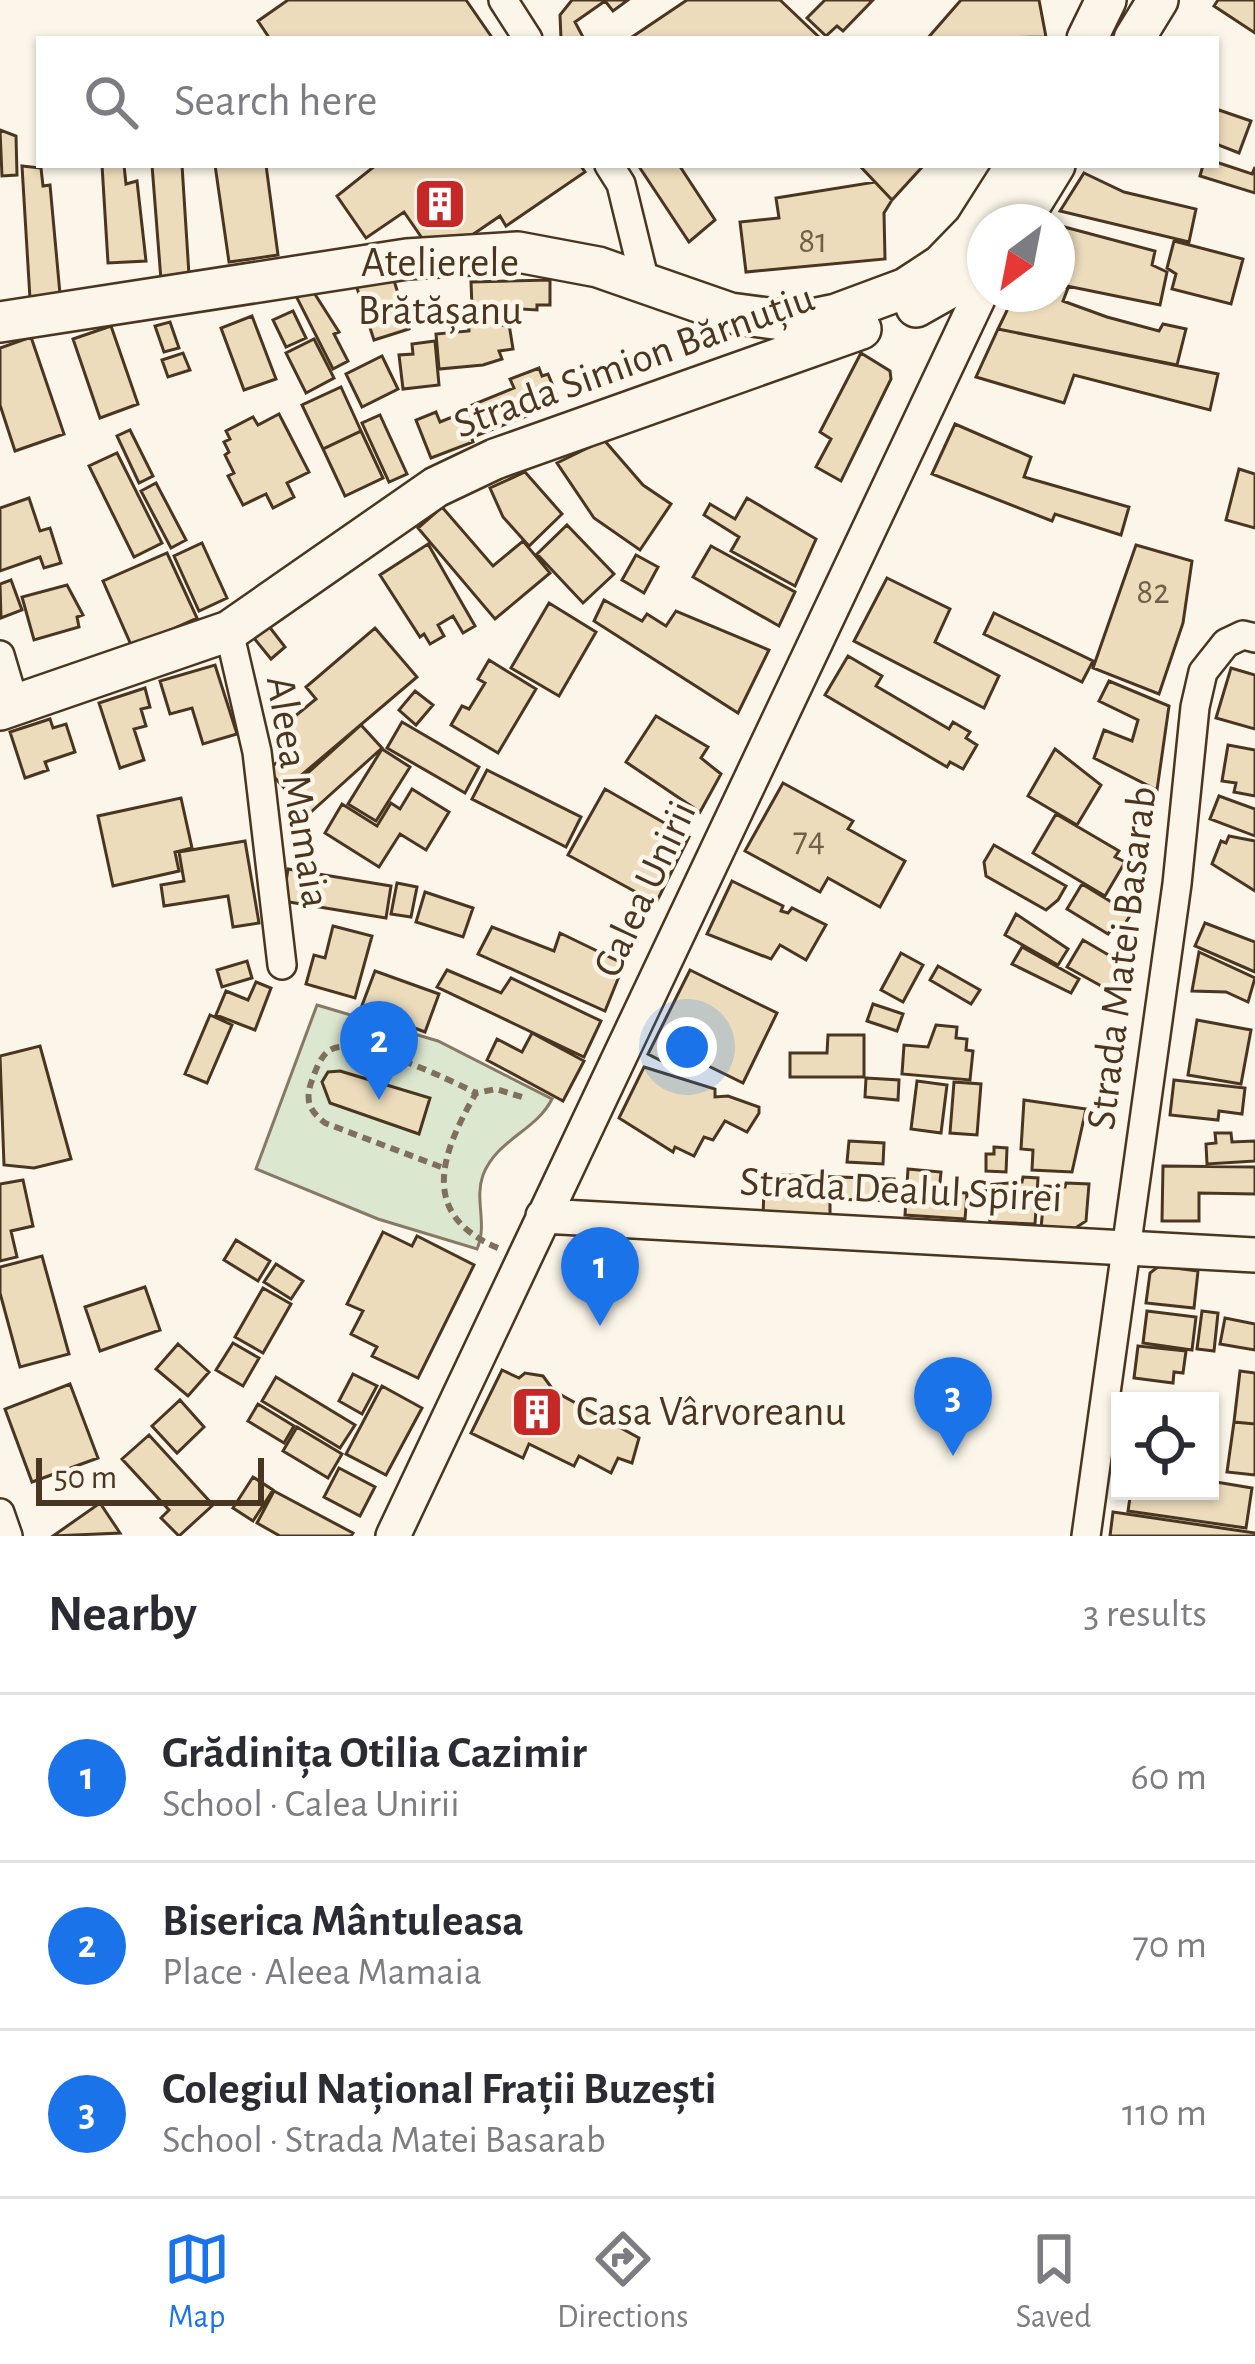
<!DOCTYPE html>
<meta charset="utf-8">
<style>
:root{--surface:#fff;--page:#f2f2f3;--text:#2b2b33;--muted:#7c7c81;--line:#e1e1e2;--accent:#1a73e8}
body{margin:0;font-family:"Alegreya Sans",sans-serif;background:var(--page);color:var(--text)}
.controls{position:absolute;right:36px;bottom:36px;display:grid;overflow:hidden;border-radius:0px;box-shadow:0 3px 9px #0004}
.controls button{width:108px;height:108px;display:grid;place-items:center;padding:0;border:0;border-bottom:3px solid var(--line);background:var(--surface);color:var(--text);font:60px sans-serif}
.compass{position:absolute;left:967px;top:204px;width:108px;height:108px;border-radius:50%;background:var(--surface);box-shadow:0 3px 9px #0004;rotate:212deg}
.scale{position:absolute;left:36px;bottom:30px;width:228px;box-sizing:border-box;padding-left:12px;border:6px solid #4a3520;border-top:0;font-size:33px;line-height:42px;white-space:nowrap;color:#4a3520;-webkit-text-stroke:9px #fbf6e9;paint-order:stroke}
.you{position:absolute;left:687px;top:1047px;width:42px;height:42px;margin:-30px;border:9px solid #fff;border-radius:50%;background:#1a73e8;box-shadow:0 0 0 18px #1a73e833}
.badge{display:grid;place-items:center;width:78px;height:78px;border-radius:50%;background:var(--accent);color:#fff;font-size:39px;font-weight:700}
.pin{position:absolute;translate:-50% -99px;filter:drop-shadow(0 3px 6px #0008)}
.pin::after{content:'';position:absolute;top:63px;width:42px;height:36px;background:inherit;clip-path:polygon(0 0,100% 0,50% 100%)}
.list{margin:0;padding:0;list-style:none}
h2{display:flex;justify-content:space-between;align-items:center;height:156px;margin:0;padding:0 48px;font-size:51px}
h2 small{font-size:39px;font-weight:400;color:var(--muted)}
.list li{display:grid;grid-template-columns:78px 1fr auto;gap:36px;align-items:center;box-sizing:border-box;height:168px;padding:0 48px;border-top:3px solid var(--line)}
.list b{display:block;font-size:45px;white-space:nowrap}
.list p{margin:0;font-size:39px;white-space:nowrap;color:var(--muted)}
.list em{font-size:39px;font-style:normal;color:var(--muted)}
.icon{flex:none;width:66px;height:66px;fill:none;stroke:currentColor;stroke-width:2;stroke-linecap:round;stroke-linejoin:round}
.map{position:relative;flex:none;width:1255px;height:1536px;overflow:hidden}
.search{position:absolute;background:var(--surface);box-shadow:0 3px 9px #0004;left:36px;right:36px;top:36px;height:132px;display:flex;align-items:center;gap:30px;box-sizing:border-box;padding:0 42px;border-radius:0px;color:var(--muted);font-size:45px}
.sheet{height:660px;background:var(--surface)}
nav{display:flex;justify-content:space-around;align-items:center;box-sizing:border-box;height:168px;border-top:3px solid var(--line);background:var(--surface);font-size:33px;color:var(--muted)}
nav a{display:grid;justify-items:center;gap:6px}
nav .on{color:var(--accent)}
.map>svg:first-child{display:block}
.green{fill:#dce7d0;stroke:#887966;stroke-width:3}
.building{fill:#ecdcbc;stroke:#4a3520;stroke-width:3}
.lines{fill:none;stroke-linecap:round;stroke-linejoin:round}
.minor-casing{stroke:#4a3520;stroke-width:32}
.tertiary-casing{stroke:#4a3520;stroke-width:38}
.secondary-casing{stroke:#4a3520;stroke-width:44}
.path{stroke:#7f6f5c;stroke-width:6;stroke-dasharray:9 6;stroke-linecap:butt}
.minor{stroke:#fbf6e9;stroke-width:27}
.tertiary{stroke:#fbf6e9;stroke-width:33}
.secondary{stroke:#fbf6e9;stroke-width:39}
.labels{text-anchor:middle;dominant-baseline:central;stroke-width:9;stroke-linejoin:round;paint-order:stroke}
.number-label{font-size:36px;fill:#725f47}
.poi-label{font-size:42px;fill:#4a3520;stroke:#fbf6e9}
.street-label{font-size:42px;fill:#4a3520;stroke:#fbf6e9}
</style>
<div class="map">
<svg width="1255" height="1536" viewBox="0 0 1255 1536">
<rect width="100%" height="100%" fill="#fbf6e9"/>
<path class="green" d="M317 1005 438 1041 552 1099C536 1131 497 1139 483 1175 474 1200 488 1224 477 1249L378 1219 256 1169Z"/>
<path class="building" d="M288 0H466L493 39H270L258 21Z
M572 0H628L613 11 605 1 575 22 584 39H561L560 15Z
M687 0H780L821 39H629Z
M825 0H873L843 31 837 26 826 36 807 18Z
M961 0H1039L1046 37 927 39Z
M1218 0H1255V33L1214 6Z
M1216 109 1251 121 1239 153 1216 144Z
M0 130 16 136 17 175 2 176Z
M1216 162 1252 174 1255 167V193L1200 176 1203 165Z
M102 165H124L126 184 137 181 146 261 108 263Z
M152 165H182L189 275 161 280Z
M215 165H266L278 255 229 262Z
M376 165H580L585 172 506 226 500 216 472 235 424 241 404 212 366 238 337 196Z
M638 165H679L715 220 689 242Z
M859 165H924L892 200Z
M22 166 41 168 43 186 50 185 60 294 30 299Z
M1084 173 1124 192 1196 209 1189 242 1060 211Z
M875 182 892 200 884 213 885 259 746 272 740 222 779 218 776 198Z
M1057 225 1155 251 1152 265 1167 272 1160 305 1057 284Z
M1174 241 1243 259 1231 304 1172 289 1176 274 1167 268Z
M392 274 409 329 374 340 356 285Z
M550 280V305H537V310L472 306 471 282Z
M1057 284 1068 288 1063 301 1107 317 1159 331 1163 324 1186 329 1177 365 998 329 1015 294H1057Z
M311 288 339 332 334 334 348 361 333 369 296 296Z
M497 308 498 326 509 324 513 349 499 351 502 359 483 365 439 369 436 334 469 331 468 310Z
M293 311 306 338 286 347 273 320Z
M252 316 276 379 244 390 221 328Z
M170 322 179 348 164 352 155 326Z
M111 326 138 404 100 418 73 339Z
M998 329 1218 374 1210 410 1074 375 1064 403 976 377Z
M31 337 64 434 15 451 0 405V348Z
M314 339 334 378 306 393 286 353Z
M435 341 439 385 403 389 399 355 413 354 412 344Z
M183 353 190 370 168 377 162 360Z
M861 353 890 371 891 379 841 481 816 467 831 439 820 432Z
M382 356 398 389 362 407 346 374Z
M539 368 542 376 548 374 560 403 478 435 467 407 514 388 510 379Z
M341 387 361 431 323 449 302 405Z
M436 412 440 422 462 413 473 442 431 458 416 420Z
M279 414 309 472 287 483 294 497 273 508 266 494 243 505 228 476 234 473 225 455 229 452 224 442 230 439 226 431 253 417 258 425Z
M380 415 407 474 389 482 362 423Z
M955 424 1031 457 1024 477 1129 507 1121 535 1055 514 1052 521 932 474Z
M130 430 153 476 139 483 117 436Z
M361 431 383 478 345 496 323 449Z
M604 440 643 485 671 504 640 550 594 518 557 463Z
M117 453 162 543 134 557 89 466Z
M1239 469 1255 474V528L1226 520Z
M525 472 562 514 529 546 503 517 490 488Z
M156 483 186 540 171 548 141 491Z
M29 498 40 531 50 528 61 563 44 568 40 557 0 571V508Z
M747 498 816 539 795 586 731 551 739 537 704 515 710 504 735 519Z
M442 507 493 566 523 541 550 573 495 619 418 528Z
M567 525 614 574 583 603 537 554Z
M202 543 227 598 199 611 174 556Z
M428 544 475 626 463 633 453 616 438 625 444 636 430 644 424 634 420 637 380 575Z
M1136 545 1192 561 1183 623 1159 694 1093 668Z
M711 546 795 592 779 626 693 577Z
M167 553 197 618 132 647 103 581Z
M636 555 658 567 644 593 622 580Z
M887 578 950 609 935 642 999 676 984 708 854 641Z
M11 580 22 610 1 618 0 584Z
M67 585 83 615 77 617 79 627 34 640 22 597Z
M604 600 642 621 647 614 666 626 676 611 769 650 738 713 594 621Z
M549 603 596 632 559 696 511 668Z
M994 613 1093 661 1082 682 984 634Z
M268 625 285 647 271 659 253 637Z
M375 628 417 677 285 789 268 770 283 757 277 750 292 737 283 726 316 699 306 687Z
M848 656 882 676 876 686 949 729 953 722 970 732 966 738 977 745 963 769 950 762 947 767 825 695Z
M489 660 536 689 498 753 451 725 462 706 469 709 485 683 478 679Z
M215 665 237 734 203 744 192 708 170 714 160 681Z
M1231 668 1255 675V729L1216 718Z
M1109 681 1169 706 1157 790 1094 758 1104 730 1132 741 1138 720 1099 701Z
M145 688 150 707 141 709 146 726 134 729 144 760 120 768 99 703Z
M415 691 433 705 416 725 399 710Z
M656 716 708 747 701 758 721 774 700 812 626 762Z
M50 719 53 728 66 724 75 752 45 762 48 770 25 778 10 732Z
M402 722 479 767 465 793 387 748Z
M361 725 382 748 311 812 290 789Z
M1228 745 1255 750V796L1234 792 1236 783 1222 781Z
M382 749 410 767 376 821 348 804Z
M1055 749 1101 785 1077 825 1028 796Z
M487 770 581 817 566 847 472 799Z
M783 783 853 821 848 829 905 861 880 907 828 878 820 892 745 851Z
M412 789 449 812 426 850 400 834 379 867 325 833 342 804 377 826 391 803 400 809Z
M605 789 689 837 656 903 568 855Z
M1219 796 1255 809V836L1210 819Z
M181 798 192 848 175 852 179 871 113 886 98 816Z
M1056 814 1119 851 1115 857 1125 862 1105 896 1033 853Z
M1229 836 1255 841V891L1212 864 1221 841 1226 843Z
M245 841 259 923 233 927 228 896 164 906 161 885 184 881 179 852Z
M994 845 1066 886 1058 900 1046 910 986 876 984 862Z
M288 869 391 886 386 918 283 901Z
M732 881 783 906 781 911 788 913 792 908 826 925 806 960 780 945 771 959 707 934Z
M397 883 417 887 411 917 391 914Z
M1082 884 1131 914 1120 932 1113 927 1108 934 1067 909Z
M425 892 473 908 463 937 416 922Z
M1016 914 1068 949 1058 965 1005 935Z
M1205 923 1255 942V972L1195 946Z
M333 926 372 936 355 998 306 984 314 955 325 958Z
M492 927 554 951 560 933 624 964 605 1011 478 954Z
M1083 940 1124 964 1123 998 1067 967Z
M1022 947 1079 979 1071 993 1012 964Z
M1199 952 1255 978 1248 1002 1226 992 1192 991Z
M901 953 923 965 903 1002 881 990Z
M247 961 252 978 222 987 217 970Z
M938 966 980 990 971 1004 930 980Z
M447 970 501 993 511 978 601 1021 584 1057 437 987Z
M690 970 777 1013 743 1083 690 1057 683 1072 648 1054Z
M375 971 439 994 425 1032 361 1008Z
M256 982 271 988 255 1030 216 1015 226 991 248 1000Z
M873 1004 903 1014 897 1031 867 1021Z
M210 1015 232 1025 207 1083 185 1074Z
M1197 1020 1251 1030 1241 1084 1188 1075Z
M936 1025 957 1027 956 1038 967 1039 966 1050 973 1051 970 1080 902 1074 904 1045 928 1047Z
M532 1033 584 1061 563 1101 487 1060 497 1039 522 1052Z
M828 1035H864V1077H790V1053H827Z
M40 1046 71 1159 34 1168 4 1165 0 1056Z
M644 1067 715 1089V1097L728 1096 759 1107V1113L747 1132 725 1121 713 1140 704 1137 694 1156 675 1147 673 1152 619 1118Z
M340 1071 430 1098 419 1134 330 1103 322 1082 328 1072Z
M866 1078 899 1080 898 1100 865 1097Z
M1174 1080 1245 1088 1242 1114 1219 1111 1218 1120 1170 1115Z
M917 1081 947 1085 941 1133 911 1129Z
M954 1082 981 1084 977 1135 950 1133Z
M1024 1100 1086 1109 1072 1172 1032 1170 1033 1150 1021 1149Z
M1215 1133H1231L1232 1142 1255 1141V1161L1207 1164 1206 1144 1216 1143Z
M849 1141 884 1143 883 1164 847 1162Z
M994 1147 1007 1148 1006 1172 986 1171V1154H994Z
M1163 1166 1255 1167V1194L1199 1193V1221H1162Z
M908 1169 941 1172 939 1192 967 1193 965 1219 905 1215Z
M755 1174 894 1179 893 1201 830 1199V1218L763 1215 764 1190H754Z
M1023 1177 1038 1178 1035 1224 990 1222 985 1185 1022 1182Z
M23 1180 33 1226 11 1231 17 1257 0 1261V1184Z
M1066 1183 1089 1184 1086 1221 1071 1231 1041 1228 1045 1186 1065 1187Z
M383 1232 412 1246 417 1236 474 1265 418 1378 372 1356 377 1347 351 1334 363 1311 347 1304Z
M236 1240 270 1261 258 1281 224 1260Z
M42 1256 69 1354 20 1367 0 1293V1267Z
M276 1264 303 1281 291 1299 264 1282Z
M1159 1266 1198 1271 1194 1308 1146 1303 1150 1273Z
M145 1287 160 1330 100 1351 85 1307Z
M263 1288 291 1304 263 1353 235 1337Z
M1147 1311 1196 1317 1192 1350 1143 1343Z
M1202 1311 1218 1313 1214 1351 1197 1349Z
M1225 1318 1255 1324V1350L1220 1344Z
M233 1343 259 1358 243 1386 216 1370Z
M178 1344 209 1372 188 1396 156 1369Z
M1138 1346 1186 1351 1183 1373 1174 1372 1173 1383 1134 1378Z
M502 1370 519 1378 525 1373 543 1376 554 1391 639 1438 632 1463 618 1458 611 1473 579 1456 574 1466 529 1444 523 1458 471 1433Z
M1240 1371 1255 1373V1424L1234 1422Z
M353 1374 377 1386 362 1414 339 1401Z
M276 1377 355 1425 340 1448 262 1401Z
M70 1384 98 1458 32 1482 5 1409Z
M382 1386 422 1408 386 1475 346 1454Z
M180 1400 204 1427 177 1453 152 1426Z
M258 1404 294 1426 284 1443 248 1421Z
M1234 1422 1255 1424V1475L1227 1472Z
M297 1427 342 1454 328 1478 283 1451Z
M149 1435 213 1505 179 1536 161 1518 169 1510 122 1459Z
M339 1468 375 1487 360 1516 324 1497Z
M253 1477 273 1490 253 1521 233 1508Z
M1210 1481 1252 1488 1246 1528 1128 1511 1131 1491H1210Z
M274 1491 353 1533 351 1536H280L257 1523Z
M100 1503 120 1533 53 1536Z
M1113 1512 1255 1533V1536H1110Z"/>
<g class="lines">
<g class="minor-casing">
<path id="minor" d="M503 0 528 39
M609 165 621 184 645 282
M229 631 257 752 282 965
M0 655 14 702
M0 1513 8 1536
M1086 1536 1177 884 1195 707 1203 672 1226 643 1243 635 1255 638"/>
</g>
<g class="tertiary-casing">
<path id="tertiary" d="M543 1216 1255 1255
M393 1536 985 284"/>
</g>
<g class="secondary-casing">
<path id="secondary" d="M1087 39 1106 0
M1134 39 1158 0
M1020 222 1055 165
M916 307 985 268
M0 322 407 259 518 252 598 267 730 313 797 322 836 314 906 288 941 265 974 231 1016 165
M0 710 229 631 436 487 495 459 861 329"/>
</g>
<path class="path" d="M441 1167 325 1123C310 1111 305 1102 311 1083 315 1072 320 1056 330 1050 355 1034 450 1080 476 1093
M498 1248C417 1214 442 1152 476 1093L496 1089 522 1097"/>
<use href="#minor" class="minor"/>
<use href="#tertiary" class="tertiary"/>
<use href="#secondary" class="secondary"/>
</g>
<defs>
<g id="building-square" transform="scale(2.7)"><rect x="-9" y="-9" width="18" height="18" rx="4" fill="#c62828" stroke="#fbf6e9"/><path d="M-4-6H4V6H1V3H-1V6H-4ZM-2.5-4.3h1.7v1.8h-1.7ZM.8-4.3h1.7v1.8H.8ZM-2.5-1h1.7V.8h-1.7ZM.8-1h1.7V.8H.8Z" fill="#fff"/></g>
</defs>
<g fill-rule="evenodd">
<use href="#building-square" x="440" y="204"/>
<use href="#building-square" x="537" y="1412"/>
</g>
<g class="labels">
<g class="number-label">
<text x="813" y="241">81</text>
<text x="1153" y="592">82</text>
<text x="809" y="840">74</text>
</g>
<g class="poi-label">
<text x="440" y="263">Atelierele<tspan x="440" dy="48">Brătășanu</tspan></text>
<text x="576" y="1412" text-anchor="start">Casa Vârvoreanu</text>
</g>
<g class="street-label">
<text transform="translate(634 361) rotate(-20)">Strada Simion Bărnuțiu</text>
<text transform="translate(298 792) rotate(81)">Aleea Mamaia</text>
<text transform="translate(645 889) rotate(-65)">Calea Unirii</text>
<text transform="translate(1122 958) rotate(-83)">Strada Matei Basarab</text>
<text transform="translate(901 1190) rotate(3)">Strada Dealul Spirei</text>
</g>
</g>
</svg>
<div class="controls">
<button><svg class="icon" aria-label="locate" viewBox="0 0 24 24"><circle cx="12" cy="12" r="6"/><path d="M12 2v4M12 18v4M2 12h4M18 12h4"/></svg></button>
</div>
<svg class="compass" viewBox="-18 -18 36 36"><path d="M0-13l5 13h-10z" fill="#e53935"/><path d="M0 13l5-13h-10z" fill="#7c7c81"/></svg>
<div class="scale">50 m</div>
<div class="you"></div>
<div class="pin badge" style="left:600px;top:1326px">1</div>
<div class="pin badge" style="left:379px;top:1100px">2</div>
<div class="pin badge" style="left:953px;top:1456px">3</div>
<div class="search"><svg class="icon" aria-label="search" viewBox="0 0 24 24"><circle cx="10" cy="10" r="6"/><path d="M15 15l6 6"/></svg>Search here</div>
</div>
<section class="sheet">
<h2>Nearby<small>3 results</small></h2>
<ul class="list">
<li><span class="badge">1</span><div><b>Grădinița Otilia Cazimir</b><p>School · Calea Unirii</p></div><em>60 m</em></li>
<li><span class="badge">2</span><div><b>Biserica Mântuleasa</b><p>Place · Aleea Mamaia</p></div><em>70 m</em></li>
<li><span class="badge">3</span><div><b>Colegiul Național Frații Buzești</b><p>School · Strada Matei Basarab</p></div><em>110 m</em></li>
</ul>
</section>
<nav>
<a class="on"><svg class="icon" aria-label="map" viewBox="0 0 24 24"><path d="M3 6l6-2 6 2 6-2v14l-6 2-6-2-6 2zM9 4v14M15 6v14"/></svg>Map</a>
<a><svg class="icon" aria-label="directions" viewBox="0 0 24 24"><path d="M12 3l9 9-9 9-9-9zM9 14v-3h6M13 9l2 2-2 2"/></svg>Directions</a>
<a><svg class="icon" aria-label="saved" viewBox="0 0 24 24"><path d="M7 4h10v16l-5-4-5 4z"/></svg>Saved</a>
</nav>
